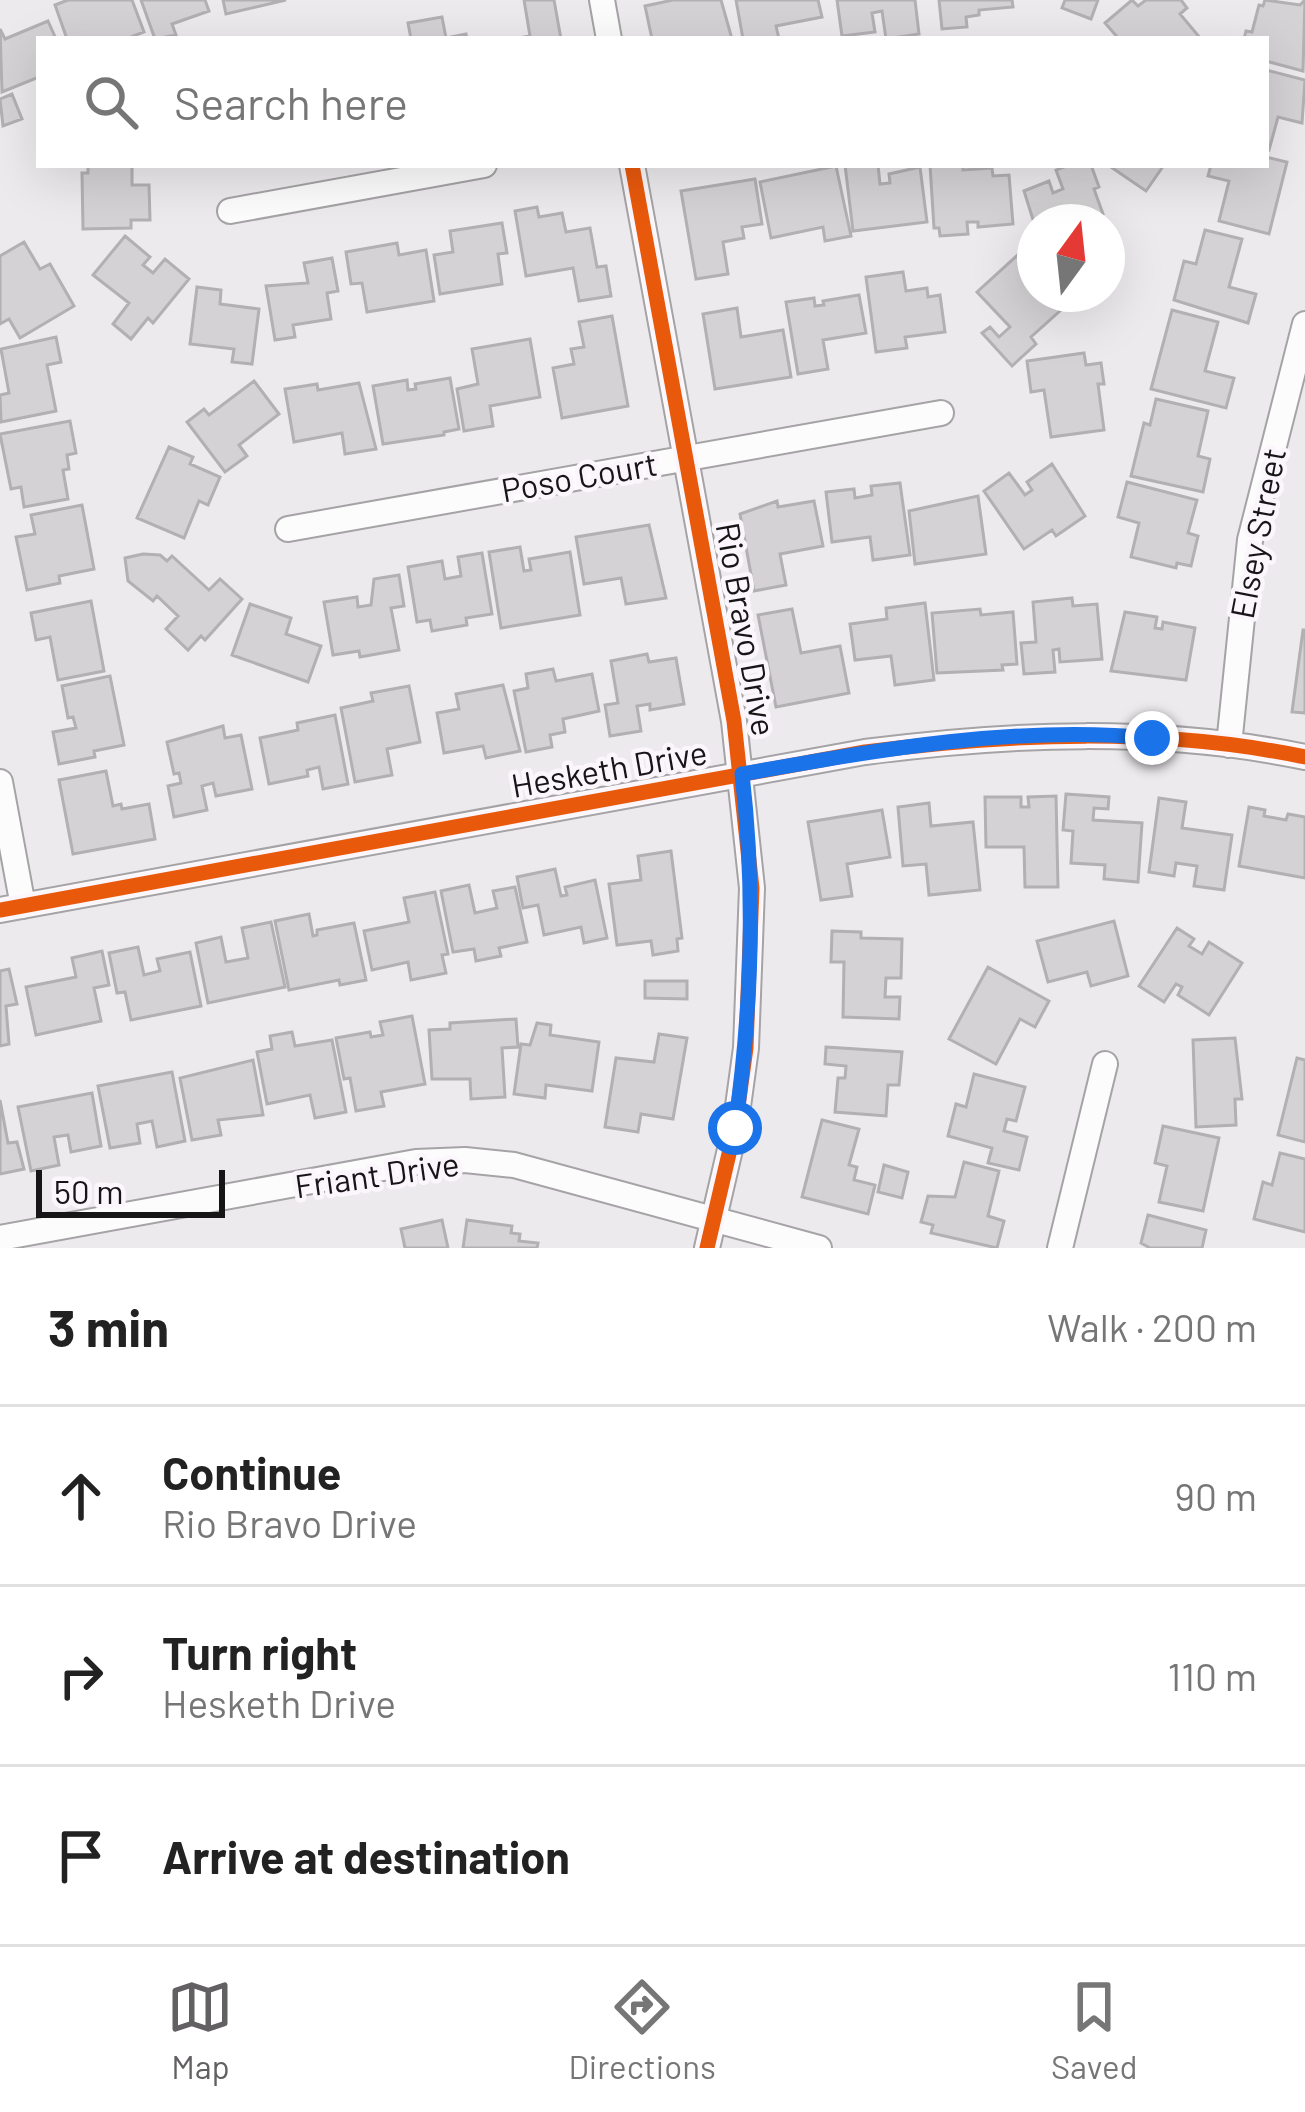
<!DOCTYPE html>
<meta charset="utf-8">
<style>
:root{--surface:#fff;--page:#f6f6f6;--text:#222;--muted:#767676;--line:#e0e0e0;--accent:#626062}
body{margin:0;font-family:Barlow,sans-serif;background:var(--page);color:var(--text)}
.compass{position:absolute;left:1017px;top:204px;width:108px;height:108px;border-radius:50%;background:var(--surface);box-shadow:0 12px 48px #0002;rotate:15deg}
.scale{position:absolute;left:36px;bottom:30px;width:189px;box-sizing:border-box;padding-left:12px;border:6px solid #171617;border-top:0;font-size:33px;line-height:42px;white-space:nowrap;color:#171617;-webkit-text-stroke:9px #fbf6fb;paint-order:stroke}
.stop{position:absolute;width:36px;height:36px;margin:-27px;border:9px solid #1a73e8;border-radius:50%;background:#fff}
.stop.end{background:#1a73e8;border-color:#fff;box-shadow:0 3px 12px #0008}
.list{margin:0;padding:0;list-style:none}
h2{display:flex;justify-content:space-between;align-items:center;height:156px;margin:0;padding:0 48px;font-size:51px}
h2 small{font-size:39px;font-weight:400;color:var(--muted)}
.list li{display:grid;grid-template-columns:78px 1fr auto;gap:36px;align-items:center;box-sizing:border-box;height:180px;padding:0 48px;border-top:3px solid var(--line)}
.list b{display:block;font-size:45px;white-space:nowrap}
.list p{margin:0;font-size:39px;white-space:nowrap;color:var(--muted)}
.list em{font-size:39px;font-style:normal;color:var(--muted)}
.icon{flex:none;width:66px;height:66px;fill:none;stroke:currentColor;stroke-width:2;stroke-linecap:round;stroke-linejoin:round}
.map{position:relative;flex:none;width:1305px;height:1248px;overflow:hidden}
.search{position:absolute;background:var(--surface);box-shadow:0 12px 48px #0002;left:36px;right:36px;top:36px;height:132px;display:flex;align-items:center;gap:30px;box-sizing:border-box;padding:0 42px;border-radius:0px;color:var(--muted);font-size:45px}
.sheet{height:696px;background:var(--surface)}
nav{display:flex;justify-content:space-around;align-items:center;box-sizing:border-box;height:168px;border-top:3px solid var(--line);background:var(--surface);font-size:33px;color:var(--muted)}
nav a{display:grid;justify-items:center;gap:6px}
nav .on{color:var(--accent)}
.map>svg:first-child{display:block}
.building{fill:#d4d2d4;stroke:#b2b0b2;stroke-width:3}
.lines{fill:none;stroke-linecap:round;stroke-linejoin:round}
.minor-casing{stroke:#a5a3a5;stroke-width:28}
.minor{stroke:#fcfcfc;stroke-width:24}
.cycleway-casing{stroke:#fbf6fb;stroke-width:22}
.cycleway{stroke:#e8590c;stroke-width:15}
.route{stroke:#1a73e8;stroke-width:15}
.labels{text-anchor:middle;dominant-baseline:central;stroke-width:9;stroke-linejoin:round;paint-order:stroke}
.street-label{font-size:33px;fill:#171617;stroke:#fbf6fb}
</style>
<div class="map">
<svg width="1305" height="1248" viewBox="0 0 1305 1248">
<rect width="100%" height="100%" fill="#edeaed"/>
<path class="building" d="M68 0H132L144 32 126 39H67L55 5Z
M141 0H205L209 11 172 24 176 35 155 39Z
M223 0H286L226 14Z
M524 0H554L561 39H512L530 36Z
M673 0H721L732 39H652L645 6Z
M736 0H818L822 17 776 26 779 39H743Z
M837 0H915L919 34 886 39 882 11 872 13 875 32 842 36Z
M939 0H1012L1013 7 979 10V15L966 17 967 27 942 29Z
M1065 0H1098L1091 19 1062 8Z
M1132 0 1138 6 1146 0H1181L1187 8 1180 14 1201 39H1119L1105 23Z
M1265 0 1300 5 1305 0 1303 71 1266 61V39H1244L1246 31 1252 32 1259 5 1263 6Z
M442 17 446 38 466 34 467 39H411L408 23Z
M48 21 56 39H39V77L2 92 0 29 5 39Z
M1266 70 1305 80 1302 123 1278 117 1269 150 1266 149Z
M12 94 22 119 3 126 0 99Z
M1266 157 1287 162 1269 234 1219 221 1229 181 1208 176 1211 165H1266Z
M88 165H132V185H149L150 220H131V228L83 229 82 173H88Z
M845 165H878L880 184 890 183 889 174 920 167 927 222 853 231Z
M930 165H963V170L992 168 993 176 1009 175 1013 224 978 227V222H967L968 234 940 236 939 228H934Z
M1069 165H1091L1099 187 1094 189 1103 214 1093 218 1094 222H1035V226L1024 191 1049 181 1053 193 1063 189 1056 170Z
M1108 165H1164L1146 191Z
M836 166 851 236 825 241 823 227 771 238 760 182Z
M755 179 762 224 742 227 744 238 723 242 728 274 696 279 681 191Z
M537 207 539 217 562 213 566 232 590 228 597 267 606 266 611 296 579 301 573 268 526 276 515 211Z
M502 223 507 253 498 254 502 284 440 294 434 255 453 252 450 231Z
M1205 230 1242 239 1229 287 1256 294 1248 323 1174 300 1184 261 1196 264Z
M125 236 150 257 143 265 153 273 165 259 189 279 153 323 148 318 131 339 113 324 129 303 93 275Z
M24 242 40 269 50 264 74 306 20 338 9 319 0 324V256Z
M397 243 399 255 426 250 434 301 367 312 362 283 351 284 346 252Z
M1022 251 1035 265V294H1046L1061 310 1031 337 1036 344 1012 366 982 333 990 327 999 337 1010 327 977 292Z
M332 258 338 291 327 293 331 319 293 325 295 337 275 340 266 286 308 283 304 263Z
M903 272 906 291 927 288 928 297 940 295 945 332 905 337 907 348 876 352 866 277Z
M197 287 221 290 220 304 259 309 252 364 232 362 234 349 190 344Z
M859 295 866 333 823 340 828 369 798 374 786 302 814 298 815 306 824 305 823 301Z
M737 308 741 337 783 330 791 377 715 389 703 314Z
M1172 310 1218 322 1205 371 1234 378 1226 408 1151 389Z
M612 316 628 406 562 418 553 368 574 364 571 349 584 347 579 322Z
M56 337 61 362 47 365 56 411 1 422 0 395 9 393 1 349Z
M530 339 540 397 490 406 493 426 464 431 457 389 478 384 472 349Z
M1084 353 1086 365 1101 363 1104 384H1098L1104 430 1051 437 1044 390 1031 392 1027 361Z
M450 378 459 429 444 432V435L383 444 373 386 407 380 408 390 416 389 415 384Z
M254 381 279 414 239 445 247 456 225 472 187 422 204 409 209 415Z
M359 383 376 449 345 454 342 433 294 442 285 389 317 384 318 390Z
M1156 399 1208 411 1198 456 1210 459 1203 492 1131 476 1144 423 1150 425Z
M70 421 76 453 67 455 69 469 63 470 68 499 24 507 21 487 11 489 0 434Z
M169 447 193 457 190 464 220 477 208 505 199 501 184 538 137 518Z
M1052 464 1085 516 1056 536 1052 530 1024 549 984 491 1009 473 1025 495 1032 490 1027 482Z
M1127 482 1197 500 1188 533 1198 536 1191 566 1177 563 1176 568 1131 557 1139 523 1118 517Z
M900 483 910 555 873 560 870 537 832 542 826 492 854 489 855 498 872 495 871 486Z
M978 496 986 554 915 564 909 511Z
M777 501 778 507 814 501 823 546 780 554 786 585 754 591 740 514Z
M82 505 94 569 59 576 60 583 27 590 16 537 35 534 31 515Z
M649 525 666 598 626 604 621 578 584 584 576 537Z
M520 547 524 571 531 570 529 559 570 552 580 615 501 628 489 552Z
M482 553 492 614 466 618 467 625 432 631 430 620 417 622 408 567 442 561 445 579 461 576 458 557Z
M143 554 160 555 167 561 172 556 209 590 220 579 242 599 205 640 201 636 188 650 166 629 178 616 157 596 153 601 128 581 125 558Z
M399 575 404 606 391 608 399 650 360 657 359 651 333 655 324 602 357 597 358 607 371 605 374 579Z
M1072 598 1073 606 1097 604 1102 659 1060 662 1059 649 1053 650 1055 672 1024 674 1021 643 1036 642 1033 602Z
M91 601 104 671 58 680 50 637 36 640 31 613Z
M925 603 934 680 895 685 891 656 855 660 850 624 887 619 886 608Z
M250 604 291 618 286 634 321 646 308 682 232 655Z
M792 609 801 653 840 646 849 693 776 707 758 615Z
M980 609 981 615 1013 612 1017 664 1002 665 1003 670 937 673 932 613Z
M1125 612 1157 617 1155 628 1162 629 1163 622 1195 628 1186 680 1111 671Z
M1303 630H1305V713L1292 712Z
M647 654 649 662 676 658 684 704 650 710V704L637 706 641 731 610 736 605 705 618 703 611 661Z
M553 669 556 681 592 674 599 711 563 719 565 732 550 735 552 747 526 752 514 691 528 688 526 674Z
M110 676 124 745 94 751 95 757 59 764 53 732 76 728 73 717 68 718 62 686Z
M503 685 520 751 486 758 483 746 444 753 437 713 459 709 456 694Z
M409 686 420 742 387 749 392 775 355 782 341 708 373 701 371 693Z
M335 715 348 784 323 789 319 767 307 770 308 776 269 784 260 738 298 730 297 723Z
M223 726 225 738 241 735 252 789 216 796 213 783 202 786 207 810 174 817 168 786 181 783 179 773 174 774 167 742Z
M106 771 113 806 121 804 122 809 149 804 155 839 73 854 59 780Z
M1066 794 1109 797 1108 809 1094 808 1093 820 1142 823 1138 882 1104 879 1105 865 1071 863 1073 831 1063 830Z
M1056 796 1058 887H1025L1024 847H986L985 797H1021V807H1029L1028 797Z
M1159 798 1186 802 1182 828 1232 835 1224 890 1194 886 1197 866 1176 863 1174 876 1149 872Z
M929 803 931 826 973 822 980 890 929 895 926 864 903 866 898 807Z
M1249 807 1265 810 1264 816 1286 820 1288 814 1305 817V878L1239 866Z
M882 810 890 857 847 864 852 896 821 900 808 822Z
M671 851 682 938 677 939 678 951 653 955 651 941 617 945 609 884 641 880 638 856Z
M555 869 561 896 567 895 565 887 595 880 607 938 584 943 581 927 544 935 538 905 523 908 517 877Z
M469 885 475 913 497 908 493 891 515 887 527 942 499 948 501 956 476 961 474 949 453 952 441 891Z
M435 892 448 954 442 955 446 973 411 980 408 962 372 970 364 931 409 922 404 898Z
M309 914 313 936 317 935V930L354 923 366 980 340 985 339 980 289 990 275 921Z
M1114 921 1128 976 1091 986 1087 972 1048 982 1037 941Z
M271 922 285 987 208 1003 196 943 221 937 226 962 248 958 242 928Z
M1177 928 1194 939 1189 946 1202 954 1209 942 1242 963 1209 1015 1178 995 1182 987 1176 984 1164 1002 1139 986Z
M832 931 861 932V938L902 939 901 978H886L885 997H900L899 1019 843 1017 844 962H831Z
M138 947 144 975 160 971 157 959 190 952 201 1006 131 1020 125 992 117 993 109 953Z
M102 951 109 985 94 988 101 1021 36 1035 26 987 76 977 72 958Z
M988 967 1049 1001 1035 1027 1020 1019 996 1064 949 1039Z
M9 969 17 1004 6 1006 9 1044 0 1046V971Z
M645 981H687V999L645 998Z
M412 1016 425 1084 381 1092 384 1106 356 1111 350 1078 344 1079 336 1038 370 1032 371 1037 383 1035 380 1022Z
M516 1019 518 1047 502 1048 505 1097 471 1099 470 1079H432L429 1030 450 1029V1023Z
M537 1023 551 1025 550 1035 599 1042 592 1091 546 1085 545 1098 514 1094 521 1044 530 1045Z
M292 1032 295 1046 332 1040 346 1112 315 1118 310 1095 267 1104 257 1052 272 1049 270 1036Z
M659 1034 687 1038 673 1119 641 1114 638 1132 605 1127 616 1058 654 1062Z
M1235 1038 1242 1099H1235L1236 1125 1196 1127 1193 1040Z
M826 1047 902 1052 899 1085H888L886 1116 835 1112 838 1078H845L846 1066 825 1064Z
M1297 1058 1305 1060V1142L1278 1135Z
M253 1060 263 1115 218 1120 221 1135 192 1140 180 1078Z
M172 1072 185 1141 157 1147 152 1121 137 1124 140 1143 110 1148 98 1086Z
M974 1074 1025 1087 1016 1121 1007 1119 1004 1131 1027 1137 1019 1170 988 1163 992 1148 948 1136 956 1104 966 1107Z
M92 1093 101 1146 71 1152 68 1135 54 1137 59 1165 31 1171 18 1107Z
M0 1100 8 1143 17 1142 24 1169 0 1174Z
M822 1120 859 1129 849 1165 857 1167 854 1180 875 1185 868 1214 802 1197Z
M1163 1126 1219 1138 1203 1211 1159 1202 1167 1166 1155 1163Z
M1280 1153 1305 1159V1232L1254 1219 1263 1182 1272 1185Z
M964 1162 999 1171 988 1216 1004 1221 997 1248 931 1233 933 1225 921 1222 928 1196 955 1197Z
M884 1165 908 1172 902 1198 878 1192Z
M1148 1215 1206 1230 1202 1248H1150L1141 1243Z
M442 1220 448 1248H405L401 1229Z
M467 1220 512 1226 511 1233 520 1234 519 1241 538 1243 537 1248H463Z"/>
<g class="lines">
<g class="minor-casing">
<path id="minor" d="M602 0 609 39
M632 165 734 721 752 888 746 1048 735 1128 707 1248
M230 211 484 165
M288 529 941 413
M1229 745 1250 540 1305 324
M0 782 23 906
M0 910 865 752C1011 733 1160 727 1305 757
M0 1238 416 1162 465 1160 514 1165 819 1248
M1060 1248 1105 1064"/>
</g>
<use href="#minor" class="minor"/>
<g class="cycleway-casing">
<path id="cycleway" d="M632 165 734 721 752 888 746 1048 735 1128 707 1248
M0 910 865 752C1011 733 1160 727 1305 757"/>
</g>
<use href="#cycleway" class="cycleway"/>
</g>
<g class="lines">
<path class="route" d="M735 1128C752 1009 756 894 742 774 877 750 1014 725 1152 738"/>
</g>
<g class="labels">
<g class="street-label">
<text transform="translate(579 476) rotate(-10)">Poso Court</text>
<text transform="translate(1257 533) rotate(-79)">Elsey Street</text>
<text transform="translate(747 629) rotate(80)">Rio Bravo Drive</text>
<text transform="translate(609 768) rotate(-10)">Hesketh Drive</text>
<text transform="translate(377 1174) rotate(-8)">Friant Drive</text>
</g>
</g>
</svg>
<svg class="compass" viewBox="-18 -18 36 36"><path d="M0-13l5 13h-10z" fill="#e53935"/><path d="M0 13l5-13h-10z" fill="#767676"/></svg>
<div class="scale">50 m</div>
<div class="stop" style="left:735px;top:1128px"></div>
<div class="stop end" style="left:1152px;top:738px"></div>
<div class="search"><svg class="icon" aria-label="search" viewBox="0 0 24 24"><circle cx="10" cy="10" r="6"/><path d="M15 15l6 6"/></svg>Search here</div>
</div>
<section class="sheet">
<h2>3 min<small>Walk · 200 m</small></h2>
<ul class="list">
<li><svg class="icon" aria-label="ahead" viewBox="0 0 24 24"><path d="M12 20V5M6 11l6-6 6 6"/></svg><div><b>Continue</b><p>Rio Bravo Drive</p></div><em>90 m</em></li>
<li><svg class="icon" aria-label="right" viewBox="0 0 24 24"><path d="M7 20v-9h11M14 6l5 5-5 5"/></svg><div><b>Turn right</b><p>Hesketh Drive</p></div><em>110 m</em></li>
<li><svg class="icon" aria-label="arrive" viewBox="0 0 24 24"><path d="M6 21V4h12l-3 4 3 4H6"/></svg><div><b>Arrive at destination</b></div></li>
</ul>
</section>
<nav>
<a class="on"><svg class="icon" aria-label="map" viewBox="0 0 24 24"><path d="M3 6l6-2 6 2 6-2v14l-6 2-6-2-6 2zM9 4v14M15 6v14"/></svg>Map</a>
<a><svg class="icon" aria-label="directions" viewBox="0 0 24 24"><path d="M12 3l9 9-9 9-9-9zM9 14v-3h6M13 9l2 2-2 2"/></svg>Directions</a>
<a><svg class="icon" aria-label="saved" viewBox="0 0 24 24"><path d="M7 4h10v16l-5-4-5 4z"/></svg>Saved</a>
</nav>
